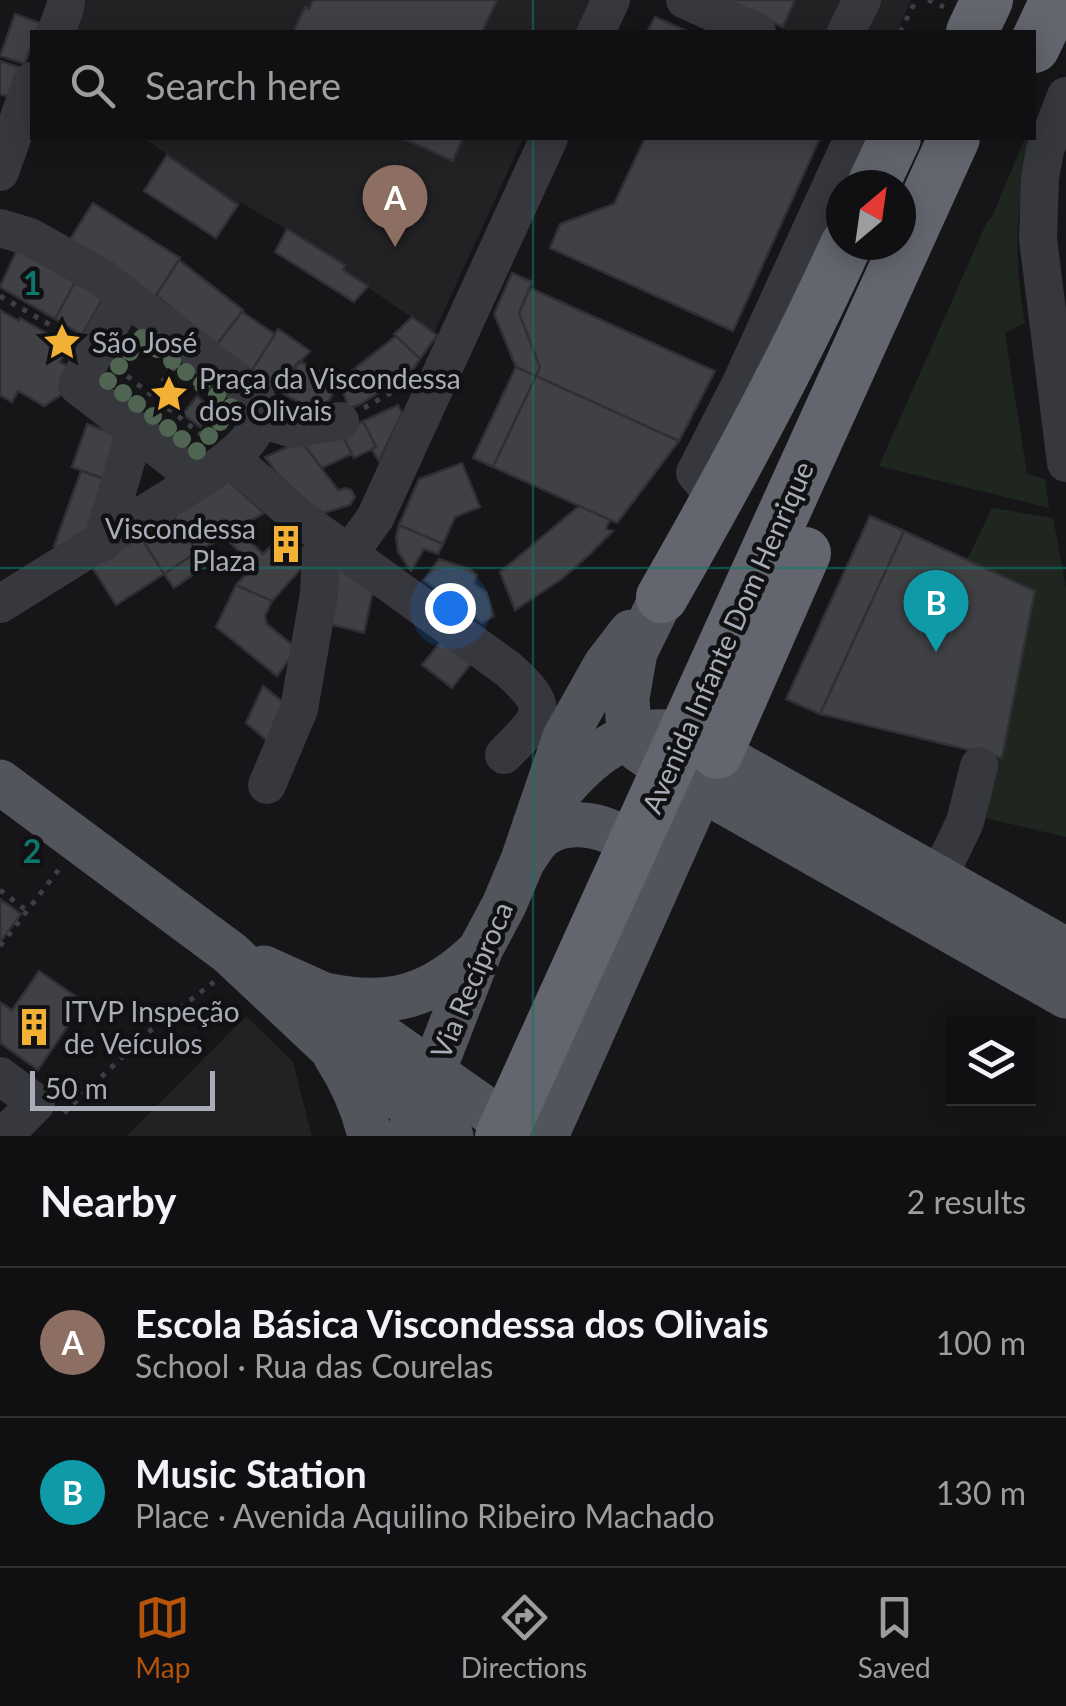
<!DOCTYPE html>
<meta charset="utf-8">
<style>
:root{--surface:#101012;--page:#1e1e20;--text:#f1f3f6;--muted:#9c9d9f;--line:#303032;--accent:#b45309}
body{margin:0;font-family:Lato,sans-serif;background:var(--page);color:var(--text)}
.controls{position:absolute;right:30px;bottom:30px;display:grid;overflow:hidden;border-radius:0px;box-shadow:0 5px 25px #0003}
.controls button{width:90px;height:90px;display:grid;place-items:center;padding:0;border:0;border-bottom:2px solid var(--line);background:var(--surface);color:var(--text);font:50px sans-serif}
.compass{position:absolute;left:826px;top:170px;width:90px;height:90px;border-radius:50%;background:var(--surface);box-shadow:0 5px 25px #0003;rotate:29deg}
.scale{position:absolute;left:30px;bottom:25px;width:185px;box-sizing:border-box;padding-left:10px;border:5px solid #a8adb8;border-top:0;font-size:28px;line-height:35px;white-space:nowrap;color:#a8adb8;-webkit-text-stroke:8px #111113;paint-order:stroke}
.you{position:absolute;left:450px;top:608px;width:35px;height:35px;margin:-25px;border:8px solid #fff;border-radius:50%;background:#1a73e8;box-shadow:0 0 0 15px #1a73e833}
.badge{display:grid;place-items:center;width:65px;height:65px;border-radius:50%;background:var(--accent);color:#fff;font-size:32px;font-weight:700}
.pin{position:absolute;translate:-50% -82px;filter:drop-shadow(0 2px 5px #0008)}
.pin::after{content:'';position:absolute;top:52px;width:35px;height:30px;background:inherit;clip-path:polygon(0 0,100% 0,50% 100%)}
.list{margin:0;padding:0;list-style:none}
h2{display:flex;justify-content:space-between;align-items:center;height:130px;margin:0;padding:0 40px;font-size:42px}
h2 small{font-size:32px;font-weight:400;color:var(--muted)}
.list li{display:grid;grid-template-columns:65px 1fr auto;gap:30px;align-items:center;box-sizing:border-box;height:150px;padding:0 40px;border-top:2px solid var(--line)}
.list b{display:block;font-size:38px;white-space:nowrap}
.list p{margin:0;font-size:32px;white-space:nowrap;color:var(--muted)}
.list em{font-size:32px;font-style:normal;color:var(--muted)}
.icon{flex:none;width:55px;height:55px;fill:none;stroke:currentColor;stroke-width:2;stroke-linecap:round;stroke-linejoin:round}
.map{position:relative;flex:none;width:1066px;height:1136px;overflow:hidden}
.search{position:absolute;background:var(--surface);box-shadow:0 5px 25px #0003;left:30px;right:30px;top:30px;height:110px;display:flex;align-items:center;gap:25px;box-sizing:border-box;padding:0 35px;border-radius:0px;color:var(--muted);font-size:38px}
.sheet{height:430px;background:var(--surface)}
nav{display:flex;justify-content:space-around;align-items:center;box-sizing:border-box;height:140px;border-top:2px solid var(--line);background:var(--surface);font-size:28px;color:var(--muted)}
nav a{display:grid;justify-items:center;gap:5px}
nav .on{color:var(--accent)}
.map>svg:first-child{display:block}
.built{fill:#222225}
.green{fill:#1e261f}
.building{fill:#404145;stroke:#303034;stroke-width:2.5}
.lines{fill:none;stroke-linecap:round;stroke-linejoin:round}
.path{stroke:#3d3f44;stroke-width:5;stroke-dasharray:5 8;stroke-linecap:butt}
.minor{stroke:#37383d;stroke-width:38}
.major{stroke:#53555c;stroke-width:45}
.highway{stroke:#63666e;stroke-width:52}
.tree{fill:#506452}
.grid{fill:none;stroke:#0f766e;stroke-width:2.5;stroke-opacity:0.55}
.labels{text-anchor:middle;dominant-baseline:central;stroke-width:9;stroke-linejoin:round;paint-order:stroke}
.poi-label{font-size:28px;fill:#a8adb8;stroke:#111113;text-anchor:start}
.street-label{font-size:28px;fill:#a8adb8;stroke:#111113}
.grid-label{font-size:32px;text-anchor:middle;font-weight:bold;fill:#0f766e;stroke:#111113;stroke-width:9;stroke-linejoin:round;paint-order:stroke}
</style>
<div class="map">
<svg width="1066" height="1136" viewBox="0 0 1066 1136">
<rect width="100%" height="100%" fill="#161618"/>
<path class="built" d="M80 0H598L582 32H66Z
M719 0H911L897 32H791Z
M144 138H523L434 333 343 270 345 264 240 202 238 205Z
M246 1016 293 1062 312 1136H127Z"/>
<path class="green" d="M1025 138H1033C1015 204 1013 255 1025 323L1005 333 1027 474 1045 479 1049 508 879 466 986 224 992 217Z
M992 508 1053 518 1066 588V837L981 817 994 755 1002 757 1035 591 967 560Z"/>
<path class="building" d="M313 0H497L482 32H293L305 7 309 9Z
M722 0H795L783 27Z
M15 14 40 23 36 32H32V44L25 64 0 56Z
M655 17 689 32H647Z
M0 61 24 69 13 99 0 94Z
M402 138H463L453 161Z
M645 138H820L733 331 550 248 560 224 614 204Z
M167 155 238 205 216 238 144 191Z
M93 203 180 258 154 299 67 244Z
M287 229 345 265 343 270 368 286 354 302 275 252Z
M19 245 78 277 55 319 0 287Z
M179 260 243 310 216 345 156 295Z
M512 273 532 282 519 313 540 367 536 376 516 367 494 314Z
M78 277 106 292 82 335 55 319Z
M530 288 715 371 679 441 536 376 540 367 519 313Z
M0 310 19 321 20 318 69 346 60 362 76 371 61 395 44 406 18 391 12 402 0 395Z
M242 312 275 334 249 375 213 350Z
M412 317 437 335 420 359 394 334Z
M278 329 310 351 275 391 249 375Z
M396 336 420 359 412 371 359 405 349 408 339 381Z
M299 361 339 381 322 414 276 390Z
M516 367 536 376 493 467 473 458Z
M536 376 679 441 617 523 493 467Z
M197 396 213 410 200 427 183 414Z
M398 405 402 413 379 461 371 449 376 447 363 421Z
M363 421 376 447 354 458 341 433Z
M87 424 125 438 110 481 72 467Z
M341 433 352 454 322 468 301 441Z
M301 441 338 490 346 488 351 490 355 497 350 505 320 514 279 476 265 457Z
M462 463 480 507 455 517 443 544 399 525 419 479Z
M81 471 110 481 96 522 66 551 54 546Z
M229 481 264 513 237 529 263 554 285 532 306 551 307 562 272 601 236 585 254 565 224 537 197 552 172 513Z
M579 506 610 520 606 529 613 531 590 554 563 578 515 610 500 572Z
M172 513 197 552 164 574 139 534Z
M870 516 904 531 820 714 786 699Z
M399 525 443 544 438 554 424 549 411 571 398 552 396 536Z
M904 531 1035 591 1002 758 820 714Z
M139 534 164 574 116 605 90 564Z
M197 552 211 562 174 588 164 574Z
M439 559 470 569 477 575 474 584 486 592 494 616 482 623 424 580Z
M339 566 373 590 364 633 323 622Z
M236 585 272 601 265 616 267 624 297 649 277 676 216 627Z
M443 639 472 662 452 688 422 665Z
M263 686 293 710 276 748 246 723Z
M0 899 21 914 0 942Z
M39 971 84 1002 38 1070 0 1043V1002L12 1010Z"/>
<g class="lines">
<path class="path" d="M928 0 944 7
M900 32 916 0
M0 296 71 337
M117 368 207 439
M164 380 167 386 162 390 158 387V383Z
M165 381 174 368
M364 408 403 386
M0 890 27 911
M0 946 60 868
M64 1113 146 1034 214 982"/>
<path class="minor" d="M685 0 757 32
M56 32 65 8 66 0
M596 32 611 0
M846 32 862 0
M1066 96 1045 150 1040 178 1038 239 1066 463
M0 172 32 81
M0 228 30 237 101 277 252 393C281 427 223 464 199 480L77 385 126 296
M260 419 294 429 340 421
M232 459 298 517 508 669C554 710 542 716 504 755
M718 500 695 473 741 383 853 138
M102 543 135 431
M349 554 375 518 549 138
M0 604 199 480
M267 785 299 709 319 594 321 553 330 540
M938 878 965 822 979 766
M0 1076 36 1103 4 1136"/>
<path class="major" d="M662 597 635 652 627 698 628 718 639 750 671 772 1066 996
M0 782 230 953 328 1045 451 1136
M535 824C564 783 609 727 666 732 684 733 701 744 717 753L1066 950
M524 859C532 847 538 836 551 830 586 814 641 836 651 873
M264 968 322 994 524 1136
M325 995C390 1009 433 996 480 950
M335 1055C352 1081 363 1106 370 1136
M408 1136 481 948 504 905 523 860 565 737 605 666 631 632
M546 1136 712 764"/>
<path class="highway" d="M972 32 987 0
M1034 47 1056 0
M873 185 895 138
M662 597C728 482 791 366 846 245
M717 753 805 553
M501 1136 954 138"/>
</g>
<g class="tree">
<circle cx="142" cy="338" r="9"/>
<circle cx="157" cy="349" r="9"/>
<circle cx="130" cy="352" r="9"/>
<circle cx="172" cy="361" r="9"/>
<circle cx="119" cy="366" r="9"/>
<circle cx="186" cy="372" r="9"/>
<circle cx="108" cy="381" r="9"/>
<circle cx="202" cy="384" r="9"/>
<circle cx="123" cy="393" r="9"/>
<circle cx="217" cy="395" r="9"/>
<circle cx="137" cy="404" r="9"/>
<circle cx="231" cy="407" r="9"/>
<circle cx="153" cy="416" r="9"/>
<circle cx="220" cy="422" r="9"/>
<circle cx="168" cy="428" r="9"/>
<circle cx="209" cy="436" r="9"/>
<circle cx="182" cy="439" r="9"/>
<circle cx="197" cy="451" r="9"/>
</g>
<path class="grid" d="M533 0V32M533 138V1136M0 568H1066"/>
<defs>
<g id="sight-bare" transform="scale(3)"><path d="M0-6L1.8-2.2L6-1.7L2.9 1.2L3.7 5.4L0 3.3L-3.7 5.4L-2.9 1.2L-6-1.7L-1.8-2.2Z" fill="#f2b134" stroke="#111113" stroke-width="2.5" paint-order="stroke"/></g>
<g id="building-bare" transform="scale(3)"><path d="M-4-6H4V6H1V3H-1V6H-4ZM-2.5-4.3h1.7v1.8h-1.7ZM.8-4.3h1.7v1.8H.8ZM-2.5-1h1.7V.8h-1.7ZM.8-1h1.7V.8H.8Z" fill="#f2b134" stroke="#111113" stroke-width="2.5" paint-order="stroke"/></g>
</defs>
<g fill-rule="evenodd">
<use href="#sight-bare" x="62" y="342"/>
<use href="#sight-bare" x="169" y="394"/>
<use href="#building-bare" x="286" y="544"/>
<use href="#building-bare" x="34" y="1027"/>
</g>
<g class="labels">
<g class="poi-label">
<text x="92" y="342">São José</text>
<text x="199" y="378">Praça da Viscondessa<tspan x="199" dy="32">dos Olivais</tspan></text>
<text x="256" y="528" text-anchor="end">Viscondessa<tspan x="256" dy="32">Plaza</tspan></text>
<text x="64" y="1011">ITVP Inspeção<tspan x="64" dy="32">de Veículos</tspan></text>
</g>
<g class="street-label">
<text transform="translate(727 637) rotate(-66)">Avenida Infante Dom Henrique</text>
<text transform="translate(471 980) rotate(-67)">Via Recíproca</text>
</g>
</g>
<g class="grid-label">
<text x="32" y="295">1</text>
<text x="32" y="863">2</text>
</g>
</svg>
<div class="controls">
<button><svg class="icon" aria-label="layers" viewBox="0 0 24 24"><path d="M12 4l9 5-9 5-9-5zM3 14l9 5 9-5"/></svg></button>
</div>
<svg class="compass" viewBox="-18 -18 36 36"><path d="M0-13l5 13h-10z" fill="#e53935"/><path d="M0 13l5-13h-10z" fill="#9c9d9f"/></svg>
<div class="scale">50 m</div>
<div class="you"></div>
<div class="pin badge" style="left:395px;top:247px;background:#8d6e63">A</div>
<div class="pin badge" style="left:936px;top:652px;background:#0f9aa8">B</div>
<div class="search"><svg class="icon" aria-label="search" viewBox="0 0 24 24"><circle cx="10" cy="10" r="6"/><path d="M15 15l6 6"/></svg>Search here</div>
</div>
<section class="sheet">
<h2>Nearby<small>2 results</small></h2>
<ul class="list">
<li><span class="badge" style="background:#8d6e63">A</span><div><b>Escola Básica Viscondessa dos Olivais</b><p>School · Rua das Courelas</p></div><em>100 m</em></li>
<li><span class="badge" style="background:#0f9aa8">B</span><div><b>Music Station</b><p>Place · Avenida Aquilino Ribeiro Machado</p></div><em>130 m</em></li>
</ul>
</section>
<nav>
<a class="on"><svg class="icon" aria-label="map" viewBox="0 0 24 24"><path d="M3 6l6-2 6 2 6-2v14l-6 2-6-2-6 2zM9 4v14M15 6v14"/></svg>Map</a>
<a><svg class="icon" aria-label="directions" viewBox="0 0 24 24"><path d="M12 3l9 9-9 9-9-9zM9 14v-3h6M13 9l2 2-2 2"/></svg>Directions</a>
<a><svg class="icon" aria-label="saved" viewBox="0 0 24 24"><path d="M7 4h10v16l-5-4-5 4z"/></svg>Saved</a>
</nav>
